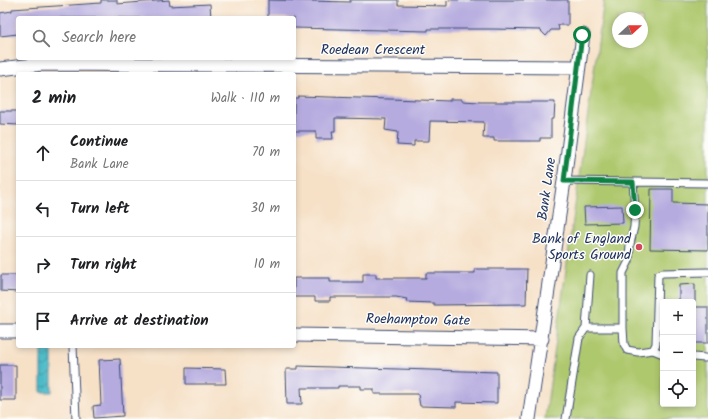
<!DOCTYPE html>
<meta charset="utf-8">
<style>
:root{--surface:#fff;--page:#f2f2f2;--text:#202124;--muted:#757577;--line:#e0e0e0}
body{margin:0;font-family:Kalam,sans-serif;background:var(--page);color:var(--text)}
.controls{position:absolute;right:12px;bottom:12px;display:grid;overflow:hidden;border-radius:4px;box-shadow:0 2px 6px #0003}
.controls button{width:36px;height:36px;display:grid;place-items:center;padding:0;border:0;border-bottom:1px solid var(--line);background:var(--surface);color:var(--text);font:20px sans-serif}
.compass{position:absolute;left:612px;top:12px;width:36px;height:36px;border-radius:50%;background:var(--surface);box-shadow:0 2px 6px #0003;rotate:69deg}
.stop{position:absolute;width:12px;height:12px;margin:-9px;border:3px solid #0b8043;border-radius:50%;background:#fff}
.stop.end{background:#0b8043;border-color:#fff;box-shadow:0 1px 4px #0008}
.list{margin:0;padding:0;list-style:none}
h2{display:flex;justify-content:space-between;align-items:center;height:52px;margin:0;padding:0 16px;font-size:17px}
h2 small{font-size:13px;font-weight:400;color:var(--muted)}
.list li{display:grid;grid-template-columns:26px 1fr auto;gap:12px;align-items:center;box-sizing:border-box;height:56px;padding:0 16px;border-top:1px solid var(--line)}
.list b{display:block;font-size:15px;white-space:nowrap}
.list p{margin:0;font-size:13px;white-space:nowrap;color:var(--muted)}
.list em{font-size:13px;font-style:normal;color:var(--muted)}
.icon{flex:none;width:22px;height:22px;fill:none;stroke:currentColor;stroke-width:2;stroke-linecap:round;stroke-linejoin:round}
.map{position:relative;flex:none;width:708px;height:419px;overflow:hidden}
.search{position:absolute;background:var(--surface);box-shadow:0 2px 6px #0003;left:16px;top:16px;width:280px;height:44px;display:flex;align-items:center;gap:10px;box-sizing:border-box;padding:0 14px;border-radius:4px;color:var(--muted);font-size:15px}
.panel{position:absolute;background:var(--surface);box-shadow:0 2px 6px #0003;left:16px;top:72px;width:280px;height:276px;border-radius:4px}
.map>svg:first-child{display:block}
.pitch{fill:#aec86d;stroke:#647c66;fill-rule:evenodd}
.water{fill:url(#water-waves);stroke:#347592}
.building{fill:#b5abdf}
.lines{fill:none;stroke-linecap:round;stroke-linejoin:round}
.lane-casing{stroke:#3c4a6e;stroke-width:9}
.street-casing{stroke:#3c4a6e;stroke-width:15}
.lane{stroke:#fff;stroke-width:7}
.street{stroke:#fff;stroke-width:13}
.route{stroke:#0b8043;stroke-width:5}
.poi-dot{fill:#d1495b;stroke:#fdfcf7;stroke-width:1.5}
.labels{text-anchor:middle;dominant-baseline:central;stroke-width:3;stroke-linejoin:round;paint-order:stroke}
.street-label{font-size:14px;fill:#1b2f5e;stroke:#fdfcf7}
.poi-label{font-size:14px;fill:#1b2f5e;stroke:#fdfcf7;text-anchor:end}
</style>
<div class="map">
<svg width="708" height="419" viewBox="0 0 708 419">
<defs>
<pattern id="water-waves" width="16" height="10" patternUnits="userSpaceOnUse"><rect width="16" height="10" fill="#4dbbc7"/><path d="M0 5q4-4 8 0t8 0" fill="none" stroke="#3f98a5"/></pattern>
</defs>
<rect width="100%" height="100%" fill="#fdfcf7"/>
<filter id="ink" filterUnits="userSpaceOnUse"><feTurbulence type="fractalNoise" baseFrequency=".025" numOctaves="2"/><feDisplacementMap in="SourceGraphic" scale="8" xChannelSelector="R" yChannelSelector="G"/><feConvolveMatrix kernelMatrix="1 2 1 2 8 2 1 2 1" color-interpolation-filters="sRGB"/></filter>
<filter id="wash" filterUnits="userSpaceOnUse"><feTurbulence type="fractalNoise" baseFrequency=".012" numOctaves="4" result="noise"/><feDisplacementMap in="SourceGraphic" scale="16" xChannelSelector="R" yChannelSelector="G"/><feGaussianBlur stdDeviation="0.9" result="paint"/><feColorMatrix in="noise" values="0 0 0 0 0 0 0 0 0 0 0 0 0 0 0 0 0 1.4 0 .05"/><feComposite in="paint" operator="in"/></filter>
<g filter="url(#wash)">
<rect width="100%" height="100%" fill="#f6e0c6"/>
<path class="pitch" d="M604 0H708V419H545ZM618 18H642V42H618ZM663 302H693V404H663Z"/>
<path class="water" d="M41 349H52V392H41Z"/>
<g id="blocks">
<path class="building" d="M101 0H117V4L169 0 170 6 210 4 211 18H18V34L0 36V13L12 11V9L101 3Z
M268 0 350 2V0H398V5L447 6V1L449 0H568V25H558L559 30H551L546 36 540 30 493 29H428V31L294 28V18H268Z
M298 96 450 101V99H462V101L480 102H555L554 119H551V138H540V141H494V138H483L484 122 430 121 429 141H414V146L397 145 398 132 385 130 386 119 335 118V131H332L333 139H316V131H294V98H298Z
M0 111H18V125L0 124Z
M651 189H673V203L708 204V250L650 249Z
M622 206 623 223 585 224 584 207Z
M475 269H527L526 304 434 305V303L406 302 407 299 396 297H330V301H315V297H294V278H330V282H363V274H376V278H426V273H475Z
M1 275H18V292L1 291Z
M695 284V302H679V285Z
M693 307H708V343H693Z
M120 359 123 416 94 418 93 406 101 405 99 360Z
M0 365H16V400H0Z
M298 366 497 372V403L456 402V407L420 406 418 394H374V389H361V386H338V388H301L302 404H287L286 369H298Z
M186 368 225 369 226 384H186Z"/>
</g>
</g>
<g filter="url(#ink)">
<use href="#blocks" fill-opacity="0" stroke="#3c4a6e" stroke-width="1"/>
<g class="lines">
<g class="lane-casing">
<path id="lane" d="M564 181 708 183
M633 182 635 210 634 227 630 244 629 261 623 273V328L624 344 627 350 638 352 653 350 656 344 658 275 662 273 708 272
M586 328 590 275
M73 346 76 419
M653 350 663 354
M693 357 705 358
M566 419 579 338 586 328H623"/>
</g>
<g class="street-casing">
<path id="street" d="M0 69 42 64 578 67
M0 331H18
M294 335 542 339
M529 419 564 181 583 35"/>
</g>
<use href="#lane" class="lane"/>
<use href="#street" class="street"/>
</g>
</g>
<g class="lines" filter="url(#ink)">
<path class="route" d="M582 35 564 181 633 182 635 210"/>
</g>
<circle class="poi-dot" cx="639" cy="247" r="4"/>
<g class="labels">
<g class="street-label">
<text x="373" y="50">Roedean Crescent</text>
<text transform="translate(547 189) rotate(-82)">Bank Lane</text>
<text transform="translate(418 320) rotate(1)">Roehampton Gate</text>
</g>
<g class="poi-label">
<text x="631" y="239">Bank of England<tspan x="631" dy="16">Sports Ground</tspan></text>
</g>
</g>
</svg>
<div class="controls">
<button>+</button>
<button>−</button>
<button><svg class="icon" aria-label="locate" viewBox="0 0 24 24"><circle cx="12" cy="12" r="6"/><path d="M12 2v4M12 18v4M2 12h4M18 12h4"/></svg></button>
</div>
<svg class="compass" viewBox="-18 -18 36 36"><path d="M0-13l5 13h-10z" fill="#e53935"/><path d="M0 13l5-13h-10z" fill="#757577"/></svg>
<div class="stop" style="left:582px;top:35px"></div>
<div class="stop end" style="left:635px;top:210px"></div>
<div class="search"><svg class="icon" aria-label="search" viewBox="0 0 24 24"><circle cx="10" cy="10" r="6"/><path d="M15 15l6 6"/></svg>Search here</div>
<section class="panel">
<h2>2 min<small>Walk · 110 m</small></h2>
<ul class="list">
<li><svg class="icon" aria-label="ahead" viewBox="0 0 24 24"><path d="M12 20V5M6 11l6-6 6 6"/></svg><div><b>Continue</b><p>Bank Lane</p></div><em>70 m</em></li>
<li><svg class="icon" aria-label="left" viewBox="0 0 24 24"><path d="M17 20v-9H6M10 6l-5 5 5 5"/></svg><div><b>Turn left</b></div><em>30 m</em></li>
<li><svg class="icon" aria-label="right" viewBox="0 0 24 24"><path d="M7 20v-9h11M14 6l5 5-5 5"/></svg><div><b>Turn right</b></div><em>10 m</em></li>
<li><svg class="icon" aria-label="arrive" viewBox="0 0 24 24"><path d="M6 21V4h12l-3 4 3 4H6"/></svg><div><b>Arrive at destination</b></div></li>
</ul>
</section>
</div>
